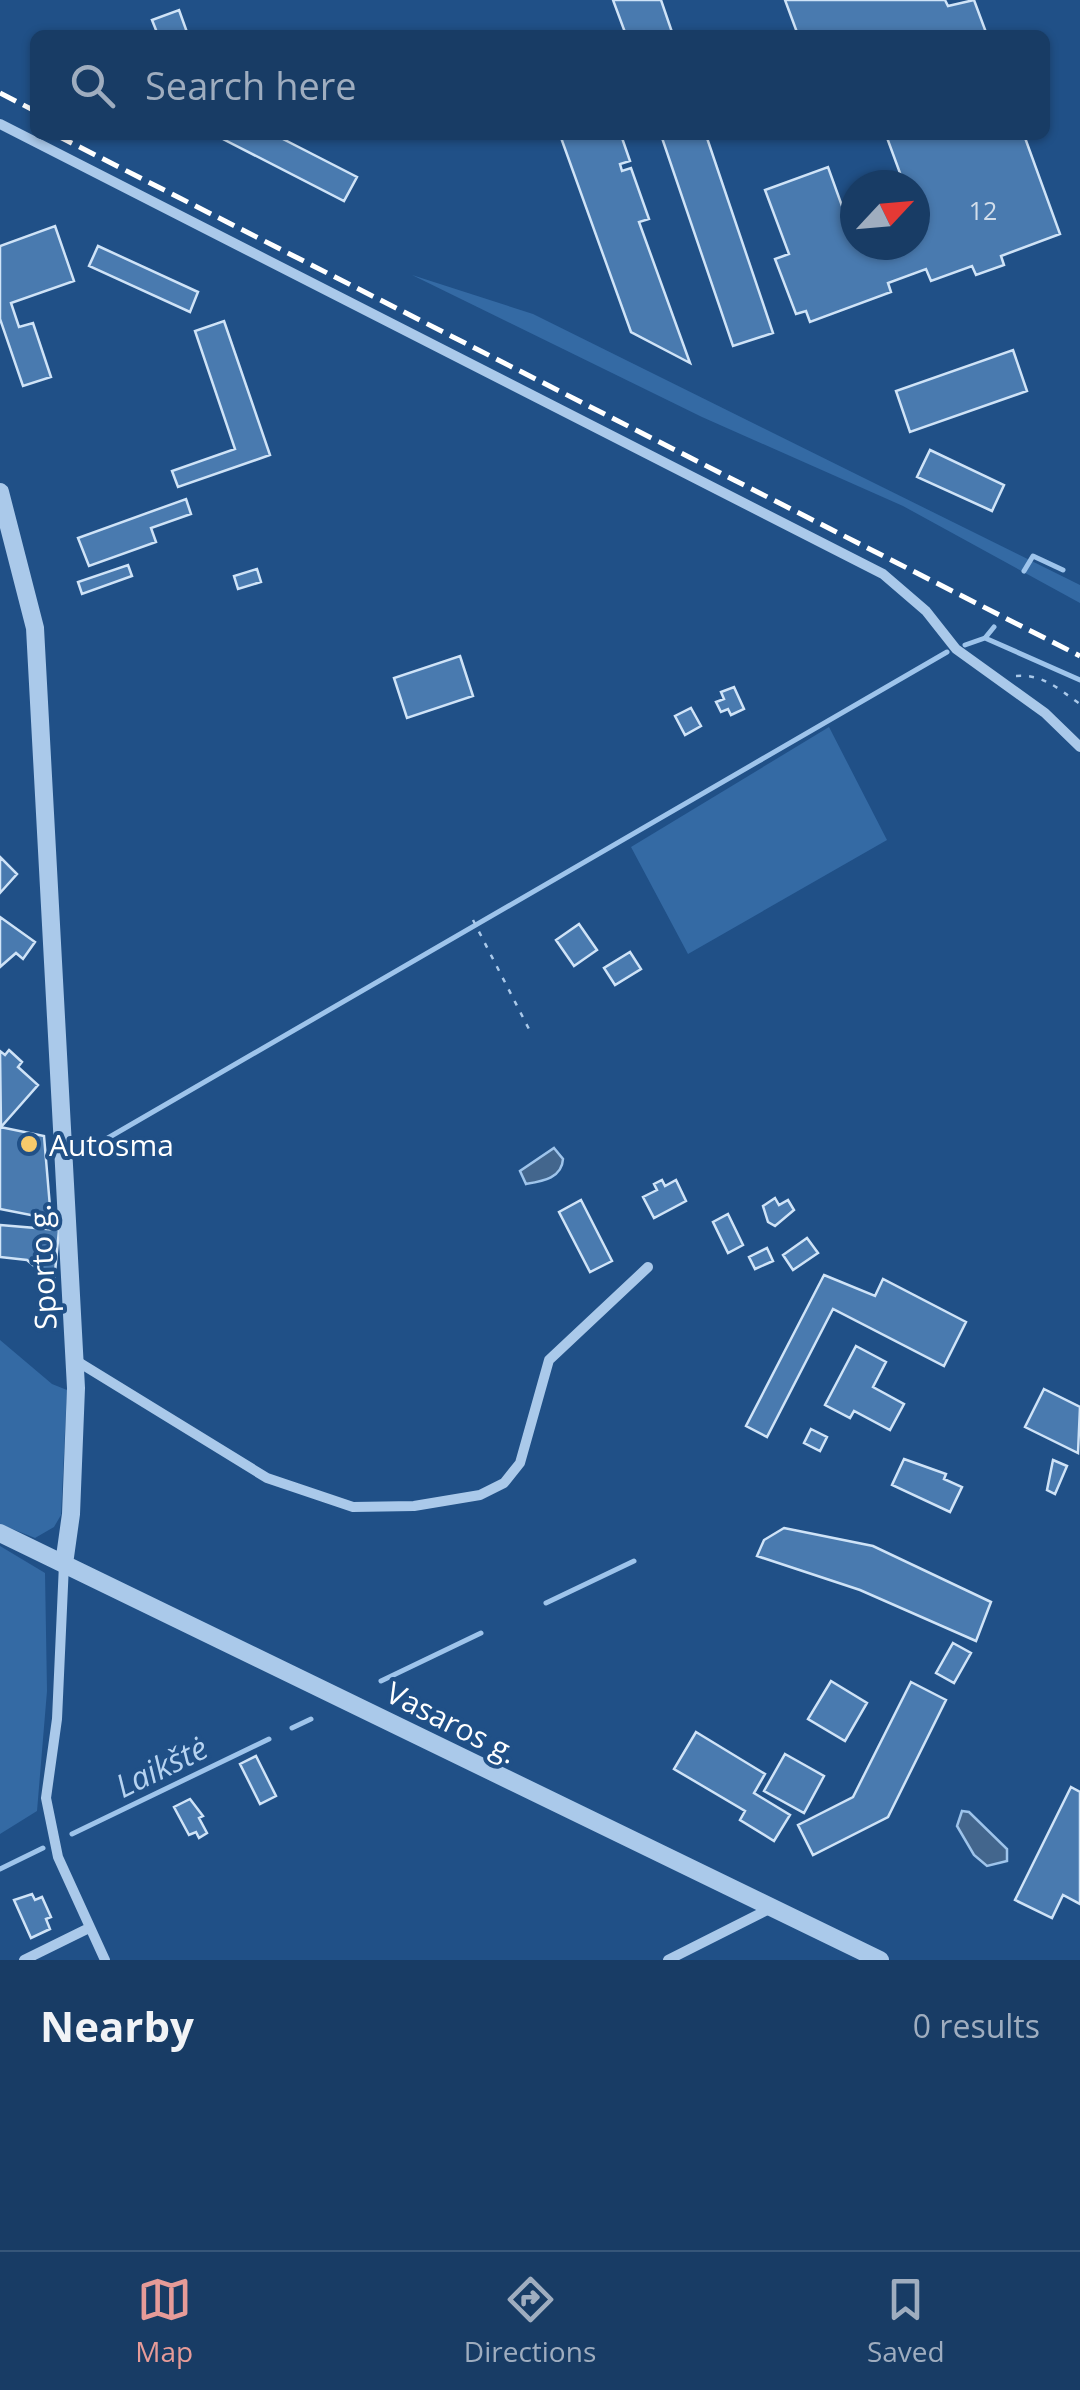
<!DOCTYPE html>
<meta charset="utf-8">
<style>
:root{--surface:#183c65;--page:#25476e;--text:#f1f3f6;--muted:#9fadbf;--line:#365679;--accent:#e69b98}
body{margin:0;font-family:"Open Sans",sans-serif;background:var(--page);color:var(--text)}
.compass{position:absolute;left:840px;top:170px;width:90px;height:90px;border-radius:50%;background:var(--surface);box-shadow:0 2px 8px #0004;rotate:64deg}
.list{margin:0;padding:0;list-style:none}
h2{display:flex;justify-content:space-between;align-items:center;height:130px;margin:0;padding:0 40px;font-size:42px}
h2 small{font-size:32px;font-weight:400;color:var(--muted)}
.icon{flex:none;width:55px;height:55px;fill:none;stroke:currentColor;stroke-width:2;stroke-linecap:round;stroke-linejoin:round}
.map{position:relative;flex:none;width:1080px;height:1960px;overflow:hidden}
.search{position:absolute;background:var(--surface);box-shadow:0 2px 8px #0004;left:30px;right:30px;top:30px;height:110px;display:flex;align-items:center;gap:25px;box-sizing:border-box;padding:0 35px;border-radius:15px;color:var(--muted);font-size:38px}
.sheet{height:290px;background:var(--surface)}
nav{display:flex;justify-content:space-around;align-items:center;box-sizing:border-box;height:140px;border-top:2px solid var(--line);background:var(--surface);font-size:28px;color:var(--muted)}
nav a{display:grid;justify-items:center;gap:5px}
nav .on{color:var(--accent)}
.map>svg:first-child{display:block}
.green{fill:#346aa4}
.water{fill:#43668d;stroke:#9ec4eb;stroke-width:2.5}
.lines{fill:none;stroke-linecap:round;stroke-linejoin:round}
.stream{stroke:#9ec4eb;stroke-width:5}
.building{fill:#497aaf;stroke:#cfe3f7;stroke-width:2.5}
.path{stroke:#aac9ea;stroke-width:2.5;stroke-dasharray:5 8;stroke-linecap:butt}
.minor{stroke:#aac9ea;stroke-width:10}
.tertiary{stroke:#aac9ea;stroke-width:18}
.rail{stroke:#fff;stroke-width:5;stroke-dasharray:18 8;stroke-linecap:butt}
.poi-dot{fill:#f7ca6b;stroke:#205087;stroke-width:4}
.labels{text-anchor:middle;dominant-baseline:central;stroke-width:8;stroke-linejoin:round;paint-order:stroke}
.number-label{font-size:25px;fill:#d2deeb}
.poi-label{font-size:30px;fill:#fff;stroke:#205087;text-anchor:start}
.street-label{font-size:30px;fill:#fff;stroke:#205087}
.water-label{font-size:32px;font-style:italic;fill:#b6d3f1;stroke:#205087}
</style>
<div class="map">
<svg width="1080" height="1960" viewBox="0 0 1080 1960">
<rect width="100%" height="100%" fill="#205087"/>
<path class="green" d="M412 275 533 314 1080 585V603L903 506 702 417Z
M829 727 887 840 688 954 631 847Z
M0 1340 52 1384 67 1390 61 1515 54 1527 35 1538 0 1524Z
M0 1546 45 1573 47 1691 37 1811 0 1834Z"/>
<path class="water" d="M554 1148 563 1159C562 1178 543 1181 526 1184L520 1171Z
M962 1811 969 1812 1007 1849V1861L987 1866 974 1855 957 1826Z"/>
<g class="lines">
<path class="stream" d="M1024 571 1033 556 1063 570
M985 638 1080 680
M965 645 985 638 994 627
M82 1153 947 652
M546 1603 634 1561
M381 1681 481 1633
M292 1728 311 1719
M72 1834 269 1739
M0 1869 43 1848"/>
</g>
<path class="building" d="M613 0H661L673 35H626Z
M785 0H945L948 6 974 0 987 35H798Z
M179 10 188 35H158L152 20Z
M215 135H275L357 177 344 201Z
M560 135H621L630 161 620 164 622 171 631 168 649 219 639 222 690 363 631 332Z
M661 135H706L773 333 733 346Z
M886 135H1024L1060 234 1001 256 1004 265 976 275 972 266 931 281 926 269 888 283 891 292 810 322 806 311 796 314 775 259 789 254 765 190 828 167 851 231 855 229V245H915V185H868L900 173Z
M55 226 74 281 11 303 19 327 33 323 51 377 23 386 0 319V246Z
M98 246 198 292 190 312 89 266Z
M224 321 270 455 178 487 172 471 235 449 195 331Z
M1013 350 1027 391 910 432 896 391Z
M930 450 1004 485 992 511 917 477Z
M186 499 191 514 151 528 156 542 89 566 78 538Z
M128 565 132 576 82 594 78 582Z
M257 569 261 582 238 589 234 576Z
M460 656 473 696 407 718 394 678Z
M734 687 744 709 731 715 728 709 721 712 716 702 724 699 721 692Z
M691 708 701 726 685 735 675 716Z
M0 857 17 874 0 893Z
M0 917 35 942 23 959 16 953 0 967Z
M579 924 597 950 574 966 556 940Z
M630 952 641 969 615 985 604 968Z
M9 1050 22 1062 18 1067 38 1085 1 1127 0 1051 5 1055Z
M0 1127 44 1136 51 1219 0 1209Z
M662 1180 665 1186 676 1180 686 1201 654 1218 643 1197 657 1190 654 1184Z
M775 1198 779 1205 788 1200 794 1210 775 1226 768 1222 763 1206Z
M581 1200 612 1261 590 1272 559 1212Z
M728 1214 743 1245 728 1253 713 1222Z
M0 1225 59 1230 54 1283 27 1260 0 1257Z
M807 1238 818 1253 793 1270 783 1255Z
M767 1248 773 1261 755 1269 749 1257Z
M824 1275 875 1296 883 1279 966 1322 944 1366 833 1309 767 1437 746 1426Z
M856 1346 886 1362 873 1387 904 1404 890 1430 854 1411 850 1418 825 1405Z
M1044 1389 1080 1407 1078 1453 1025 1427Z
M811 1429 827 1437 820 1451 804 1443Z
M904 1459 946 1474 944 1479 962 1487 950 1512 892 1485Z
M1053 1460 1067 1466 1055 1494 1047 1490Z
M784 1528 873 1546 991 1602 976 1641 860 1590 757 1556 764 1540Z
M953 1643 971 1653 954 1683 936 1673Z
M831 1681 867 1703 845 1741 808 1719Z
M911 1682 946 1700 888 1817 813 1855 798 1825 853 1797Z
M696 1732 765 1774 754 1793 790 1815 774 1841 740 1820 745 1811 674 1769Z
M785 1754 824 1776 804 1813 764 1791Z
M256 1756 276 1796 260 1804 240 1764Z
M1071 1787 1080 1792V1904L1063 1895 1052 1918 1015 1900Z
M190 1799 203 1816 199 1818 207 1833 199 1838 196 1832 189 1835 174 1807Z
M32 1894 35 1900 42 1897 51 1917 46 1919 50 1929 31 1938 14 1900Z"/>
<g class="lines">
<path class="path" d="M1016 676C1044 674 1058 689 1080 704
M473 920 532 1035"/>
<path class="minor" d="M0 124 883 574 926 611 956 649 1045 713 1080 747
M75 1360 267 1478 353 1507 414 1506 480 1495 504 1483 520 1463 549 1360 648 1267
M64 1564 57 1719 46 1798 58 1857 105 1960
M24 1960 89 1928
M668 1960 769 1909"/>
<path class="tertiary" d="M0 492 35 628 76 1388 71 1514 64 1564
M0 1533 880 1960"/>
<path class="rail" d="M0 93 35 111
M56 135 1080 656"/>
</g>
<circle class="poi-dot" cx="29" cy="1144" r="10"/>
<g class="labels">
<g class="number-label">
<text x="983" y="210">12</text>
</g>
<g class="poi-label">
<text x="49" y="1144">Autosma</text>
</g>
<g class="street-label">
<text transform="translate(42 1267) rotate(-93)">Sporto g.</text>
<text transform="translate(452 1722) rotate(27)">Vasaros g.</text>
</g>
<g class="water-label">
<text transform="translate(161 1766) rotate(-26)">Laikštė</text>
</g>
</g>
</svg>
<svg class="compass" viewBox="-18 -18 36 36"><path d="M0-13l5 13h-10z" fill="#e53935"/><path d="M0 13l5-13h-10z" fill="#9fadbf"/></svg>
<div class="search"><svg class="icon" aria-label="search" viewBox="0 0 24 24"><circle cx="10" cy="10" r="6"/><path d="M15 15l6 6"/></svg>Search here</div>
</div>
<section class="sheet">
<h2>Nearby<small>0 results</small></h2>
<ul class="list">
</ul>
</section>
<nav>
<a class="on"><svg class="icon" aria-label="map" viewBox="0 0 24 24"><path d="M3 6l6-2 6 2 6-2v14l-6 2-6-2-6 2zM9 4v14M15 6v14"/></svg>Map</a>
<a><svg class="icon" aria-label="directions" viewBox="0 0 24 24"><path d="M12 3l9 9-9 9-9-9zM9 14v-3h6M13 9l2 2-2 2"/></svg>Directions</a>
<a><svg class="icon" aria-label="saved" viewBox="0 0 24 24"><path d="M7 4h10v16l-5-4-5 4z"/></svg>Saved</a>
</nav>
